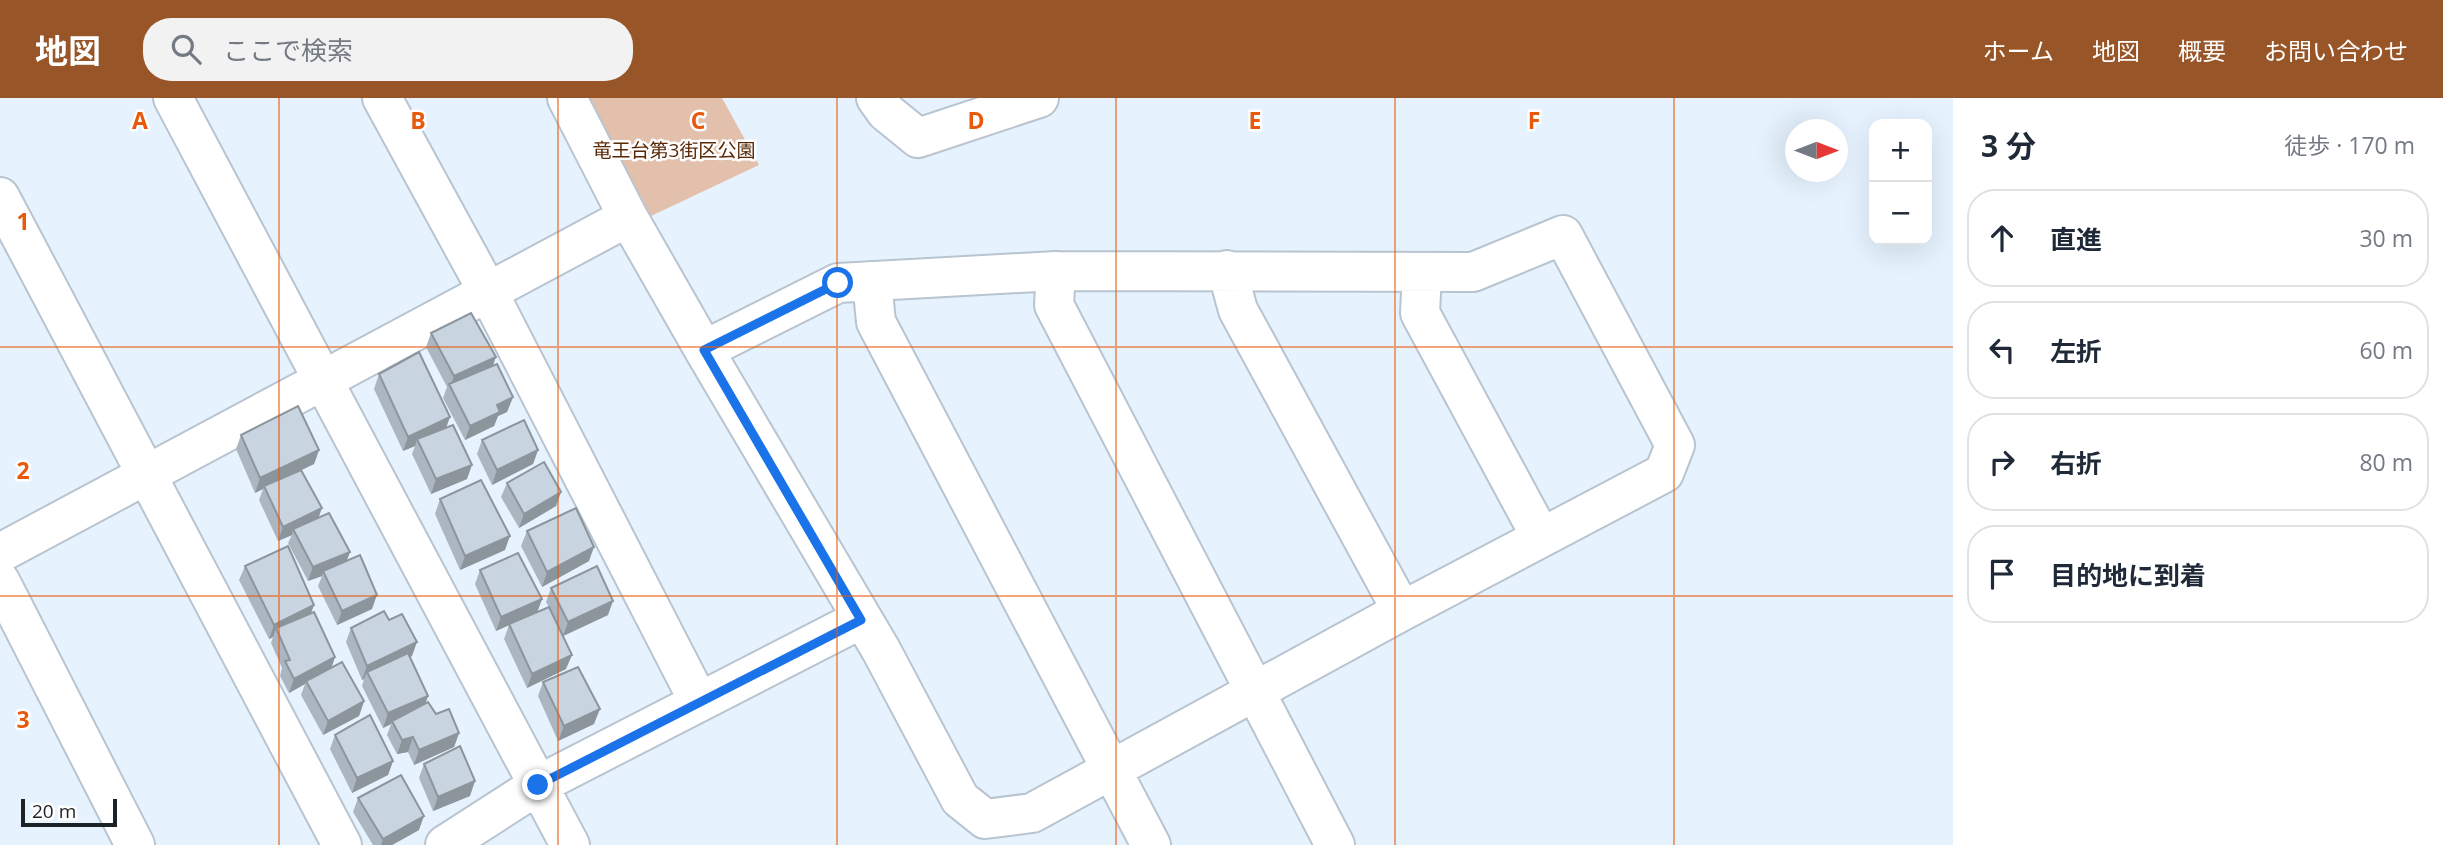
<!DOCTYPE html>
<html lang="ja">
<meta charset="utf-8">
<style>
:root{--surface:#fff;--page:#f2f2f3;--text:#1f2937;--muted:#747a83;--line:#e0e1e3;--accent:#985527}
body{margin:0;font-family:"Open Sans","Noto Sans JP",sans-serif;background:var(--page);color:var(--text)}
.controls{position:absolute;right:21px;top:21px;display:grid;overflow:hidden;border-radius:14px;box-shadow:0 7px 28px #0002}
.controls button{width:63px;height:63px;display:grid;place-items:center;padding:0;border:0;border-bottom:2px solid var(--line);background:var(--surface);color:var(--text);font:35px sans-serif}
.compass{position:absolute;left:1785px;top:21px;width:63px;height:63px;border-radius:50%;background:var(--surface);box-shadow:0 7px 28px #0002;rotate:90deg}
.scale{position:absolute;left:21px;bottom:18px;width:96px;box-sizing:border-box;padding-left:7px;border:4px solid #1d2226;border-top:0;font-size:19px;line-height:24px;white-space:nowrap;color:#1d2226;-webkit-text-stroke:5px #fefefe;paint-order:stroke}
.stop{position:absolute;width:21px;height:21px;margin:-16px;border:5px solid #1a73e8;border-radius:50%;background:#fff}
.stop.end{background:#1a73e8;border-color:#fff;box-shadow:0 2px 7px #0008}
.list{margin:0;padding:0;list-style:none}
h2{display:flex;justify-content:space-between;align-items:center;height:91px;margin:0;padding:0 28px;font-size:30px}
h2 small{font-size:23px;font-weight:400;color:var(--muted)}
.list li{display:grid;grid-template-columns:46px 1fr auto;gap:21px;align-items:center;box-sizing:border-box;height:98px;margin:0 14px 14px;padding:0 14px;border:2px solid var(--line);border-radius:28px}
.list b{display:block;font-size:26px;white-space:nowrap}
.list em{font-size:23px;font-style:normal;color:var(--muted)}
.icon{flex:none;width:38px;height:38px;fill:none;stroke:currentColor;stroke-width:2;stroke-linecap:round;stroke-linejoin:round}
.map{position:relative;flex:none;width:1953px;height:747px;overflow:hidden}
header{display:flex;align-items:center;gap:42px;box-sizing:border-box;height:98px;padding:0 35px;background:var(--accent);color:#fff}
header strong{font-size:33px}
nav{display:flex;gap:38px;margin-inline-start:auto;font-size:24px}
.search{width:490px;height:63px;background:var(--page);display:flex;align-items:center;gap:18px;box-sizing:border-box;padding:0 24px;border-radius:28px;color:var(--muted);font-size:26px}
main{display:flex}
aside{flex:1;background:var(--surface)}
.map>svg:first-child{display:block}
.green{fill:#e3c0ac}
.lines{fill:none;stroke-linecap:round;stroke-linejoin:round}
.minor-casing{stroke:#b8c4cf;stroke-width:42}
.minor{stroke:#fff;stroke-width:38}
.wall{fill:#acb6c0}
.shaded-wall{fill:#8c949c}
.building{fill:#c8d4df;stroke:#8c949c;stroke-width:2}
.route{stroke:#1a73e8;stroke-width:9}
.grid{fill:none;stroke:#e8590c;stroke-width:2;stroke-opacity:0.55}
.labels{text-anchor:middle;dominant-baseline:central;stroke-width:5;stroke-linejoin:round;paint-order:stroke}
.park-label{font-size:19px;fill:#592905;stroke:#fefefe}
.grid-label{font-size:23px;text-anchor:middle;font-weight:bold;fill:#e8590c;stroke:#fefefe;stroke-width:5;stroke-linejoin:round;paint-order:stroke}
</style>
<header>
<strong>地図</strong>
<div class="search"><svg class="icon" aria-label="search" viewBox="0 0 24 24"><circle cx="10" cy="10" r="6"/><path d="M15 15l6 6"/></svg>ここで検索</div>
<nav><a>ホーム</a><a>地図</a><a>概要</a><a>お問い合わせ</a></nav>
</header>
<main>
<div class="map">
<svg width="1953" height="747" viewBox="0 0 1953 747">
<rect width="100%" height="100%" fill="#e6f3fe"/>
<path class="green" d="M589 0H722L759 67 651 118Z"/>
<g class="lines">
<g class="minor-casing">
<path id="minor" d="M173 0 570 747
M382 0 488 194 699 604
M567 0 628 119 704 252 881 552 960 701 985 721 1032 715 1402 513 1664 375 1675 347 1563 137 1473 174 1056 173 838 185 704 252
M876 0 886 14 918 40 1039 0
M0 99 342 747
M1227 172 1238 212 1402 513
M1056 173 1054 207 1335 747
M1422 174 1420 215 1541 439
M872 183 876 224 1151 747
M0 455 628 119
M0 483 135 747
M445 747 538 687 861 521"/>
</g>
<use href="#minor" class="minor"/>
</g>
<path class="wall" d="M431 235 492 268 513 299 507 314 498 318 494 328 465 342 443 300 447 289 426 249Z
M379 276 446 330 467 381 431 396 412 356 415 348 403 353 374 291Z
M241 337 319 352 314 366 300 372 319 419 347 463 372 511 337 527 318 488 322 478 308 483 288 445 292 437 278 443 259 402 263 391 255 395 236 351Z
M482 342 538 352 533 366 492 387 477 356Z
M507 385 561 394 556 408 519 430 501 399Z
M440 401 505 452 460 472 435 416Z
M527 433 589 463 542 489 521 448Z
M245 468 311 515 335 559 331 570 364 603 359 618 323 637 301 597 305 586 289 595 280 578 282 570 271 545 273 539 269 541 239 482Z
M480 472 542 501 537 514 549 509 546 504 551 490 608 517 563 538 566 571 527 590 504 541 509 527 496 533 475 486Z
M351 530 412 558 410 559 428 598 425 606 459 635 454 649 414 667 408 654 397 656 387 637 391 626 383 630 362 588 364 581 362 582 346 544Z
M543 584 594 626 558 643 538 598Z
M335 637 393 663 388 677 352 695 330 651Z
M424 666 470 698 433 713 419 680Z
M358 700 419 732 392 747H373L353 714Z"/>
<path class="shaded-wall" d="M496 259 491 273 450 289 454 278Z
M513 299 507 314 498 318 494 328 465 342 470 328 497 307Z
M450 319 445 333 417 341 415 348 403 353 408 339Z
M319 352 314 366 265 390 264 388 263 391 255 395 260 380Z
M538 352 533 366 492 387 497 372Z
M472 367 467 381 431 396 436 381Z
M561 394 556 408 519 430 524 416Z
M322 410 317 424 293 431 292 437 278 443 283 429Z
M510 438 505 452 460 472 465 458Z
M594 449 589 463 542 489 547 474Z
M350 454 345 468 323 473 322 478 308 483 313 469Z
M377 497 372 511 337 527 342 513Z
M542 501 537 515 496 533 501 519Z
M613 503 608 517 563 538 568 524Z
M314 507 309 521 276 530 273 539 269 541 274 527Z
M417 544 412 558 370 579 367 574 364 581 362 582 367 568Z
M572 557 566 571 527 590 532 576Z
M335 559 330 574 306 583 305 586 289 595 294 581Z
M428 598 423 612 392 623 391 626 383 630 388 615Z
M364 603 359 618 323 637 328 623Z
M600 611 594 626 558 643 564 628Z
M459 635 454 649 414 667 419 652Z
M413 639 408 654 397 656 402 642Z
M393 663 388 677 352 695 357 680Z
M475 683 470 698 433 713 438 699Z
M424 718 419 732 392 747H381L383 741Z"/>
<path class="building" d="M471 215 496 259 454 278 431 235Z
M419 254 450 319 408 339 379 276Z
M497 266 513 299 497 307 500 314 470 328 449 286Z
M298 308 319 352 260 380 241 337Z
M524 322 538 352 497 372 482 342Z
M453 327 472 367 436 381 417 341Z
M544 364 561 394 524 416 507 385Z
M301 372 322 410 283 429 264 388Z
M481 382 510 438 465 458 440 401Z
M576 410 594 449 547 474 527 433Z
M329 415 350 454 313 469 293 431Z
M288 448 314 507 274 527 245 468Z
M518 455 542 501 501 519 480 472Z
M360 457 377 497 342 513 323 473Z
M597 468 613 503 568 524 551 490Z
M549 509 572 557 532 576 509 526Z
M384 513 389 522 402 516 417 544 367 568 351 530Z
M314 514 335 559 294 581 285 563 290 562 276 530Z
M408 555 428 598 388 615 367 574Z
M342 564 364 603 328 623 306 583Z
M578 569 600 611 564 628 543 584Z
M428 604 436 616 449 611 459 635 419 652 413 639 402 642 392 623Z
M370 617 393 663 357 680 335 637Z
M460 648 475 683 438 699 424 666Z
M401 677 424 718 383 741 358 700Z"/>
<g class="lines">
<path class="route" d="M538 687 861 522 704 252 838 185"/>
</g>
<path class="grid" d="M279 0V747M558 0V747M837 0V747M1116 0V747M1395 0V747M1674 0V747M0 249H1953M0 498H1953"/>
<g class="labels">
<g class="park-label">
<text x="674" y="52">竜王台第3街区公園</text>
</g>
</g>
<g class="grid-label">
<text x="140" y="31">A</text>
<text x="418" y="31">B</text>
<text x="698" y="31">C</text>
<text x="976" y="31">D</text>
<text x="1255" y="31">E</text>
<text x="1534" y="31">F</text>
<text x="23" y="132">1</text>
<text x="23" y="381">2</text>
<text x="23" y="630">3</text>
</g>
</svg>
<div class="controls">
<button>+</button>
<button>−</button>
</div>
<svg class="compass" viewBox="-18 -18 36 36"><path d="M0-13l5 13h-10z" fill="#e53935"/><path d="M0 13l5-13h-10z" fill="#747a83"/></svg>
<div class="scale">20 m</div>
<div class="stop" style="left:838px;top:185px"></div>
<div class="stop end" style="left:538px;top:687px"></div>
</div>
<aside>
<h2>3 分<small>徒歩 · 170 m</small></h2>
<ul class="list">
<li><svg class="icon" aria-label="ahead" viewBox="0 0 24 24"><path d="M12 20V5M6 11l6-6 6 6"/></svg><div><b>直進</b></div><em>30 m</em></li>
<li><svg class="icon" aria-label="left" viewBox="0 0 24 24"><path d="M17 20v-9H6M10 6l-5 5 5 5"/></svg><div><b>左折</b></div><em>60 m</em></li>
<li><svg class="icon" aria-label="right" viewBox="0 0 24 24"><path d="M7 20v-9h11M14 6l5 5-5 5"/></svg><div><b>右折</b></div><em>80 m</em></li>
<li><svg class="icon" aria-label="arrive" viewBox="0 0 24 24"><path d="M6 21V4h12l-3 4 3 4H6"/></svg><div><b>目的地に到着</b></div></li>
</ul>
</aside>
</main>
